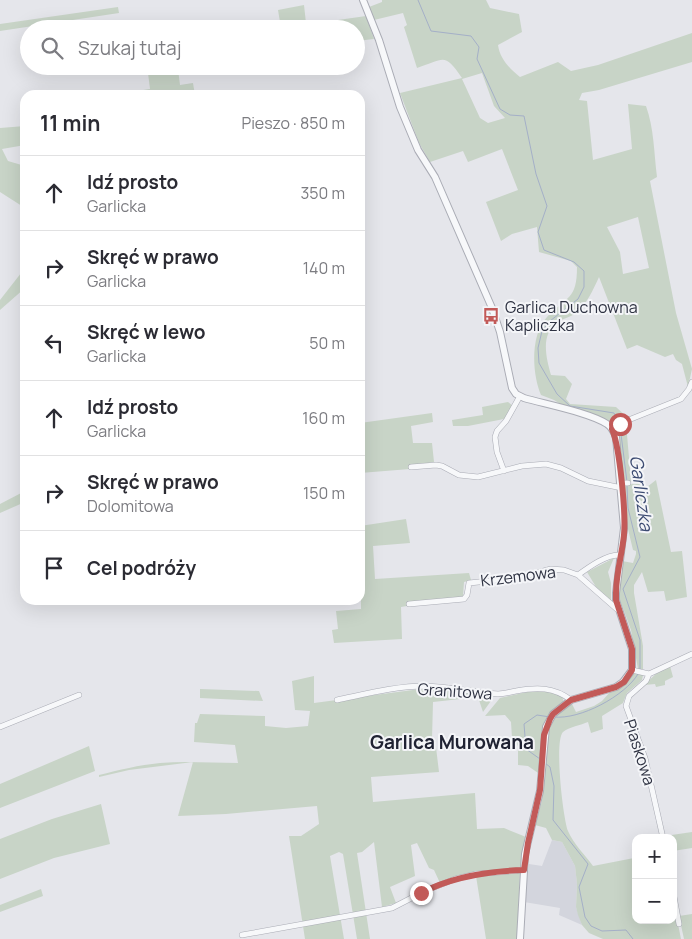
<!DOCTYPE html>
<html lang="pl">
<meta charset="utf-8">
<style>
:root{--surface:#fff;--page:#f2f2f3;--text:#2b2b33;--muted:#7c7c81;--line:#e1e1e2}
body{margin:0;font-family:Manrope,sans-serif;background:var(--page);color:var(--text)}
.controls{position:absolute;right:15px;bottom:15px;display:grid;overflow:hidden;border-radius:10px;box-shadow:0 5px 20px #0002}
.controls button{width:45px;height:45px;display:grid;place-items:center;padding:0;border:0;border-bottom:1px solid var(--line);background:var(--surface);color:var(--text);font:25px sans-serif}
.stop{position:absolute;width:15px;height:15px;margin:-11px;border:4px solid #c25a58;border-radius:50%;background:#fff}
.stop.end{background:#c25a58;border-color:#fff;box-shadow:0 1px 5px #0008}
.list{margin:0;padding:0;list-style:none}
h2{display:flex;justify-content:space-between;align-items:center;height:65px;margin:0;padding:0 20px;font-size:21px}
h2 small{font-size:16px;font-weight:400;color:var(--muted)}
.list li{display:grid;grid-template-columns:32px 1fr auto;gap:15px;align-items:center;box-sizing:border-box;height:75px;padding:0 20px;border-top:1px solid var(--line)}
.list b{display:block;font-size:19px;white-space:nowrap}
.list p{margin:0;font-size:16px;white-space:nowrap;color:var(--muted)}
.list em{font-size:16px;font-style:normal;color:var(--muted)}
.icon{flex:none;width:28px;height:28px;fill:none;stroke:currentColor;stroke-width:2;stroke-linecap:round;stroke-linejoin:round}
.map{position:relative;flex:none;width:692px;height:939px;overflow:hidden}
.search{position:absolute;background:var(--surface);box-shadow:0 5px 20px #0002;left:20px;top:20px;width:345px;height:55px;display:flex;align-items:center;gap:12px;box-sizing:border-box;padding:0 18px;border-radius:28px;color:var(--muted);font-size:19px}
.panel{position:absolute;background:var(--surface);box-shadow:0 5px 20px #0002;left:20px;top:90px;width:345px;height:515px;border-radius:15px}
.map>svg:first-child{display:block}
.built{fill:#d3d5dd}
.green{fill:#c8d4c7;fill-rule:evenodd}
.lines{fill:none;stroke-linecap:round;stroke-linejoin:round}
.stream{stroke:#a4afc7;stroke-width:1}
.minor-casing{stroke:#aaacb5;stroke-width:6}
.tertiary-casing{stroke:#aaacb5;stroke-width:8}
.minor{stroke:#f7f8fa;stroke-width:5}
.tertiary{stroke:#f7f8fa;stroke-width:6}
.route{stroke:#c25a58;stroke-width:6}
.labels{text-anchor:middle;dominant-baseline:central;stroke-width:4;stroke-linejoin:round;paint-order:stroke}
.poi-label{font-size:16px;fill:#2e3242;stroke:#f4f5f8;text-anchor:start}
.street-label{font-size:16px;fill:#2e3242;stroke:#f4f5f8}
.water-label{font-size:18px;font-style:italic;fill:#3c4b72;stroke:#f4f5f8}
.quarter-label{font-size:19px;font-weight:bold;fill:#202333;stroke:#f4f5f8}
</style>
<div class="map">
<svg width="692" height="939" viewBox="0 0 692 939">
<rect width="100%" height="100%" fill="#e5e6eb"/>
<path class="built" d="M552 840 562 842 575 866 577 884 576 907 582 925 559 915 560 908 524 902 529 864 542 866Z"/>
<path class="green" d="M382 0H486L490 8 519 14 522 32 498 45C500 59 509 68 520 77L558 62 571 71 598 65 692 33V62L599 90 582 93 579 100 587 101 593 160 632 149 628 104 646 106C654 128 654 153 657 177L650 181 676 313 692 369 688 387 682 364 676 360 673 354 665 357 637 345 627 349 599 277C593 290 587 304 576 313 571 317 564 318 558 322 540 334 546 357 551 375L565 376 572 384 566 399 570 404 616 407 628 418 615 425 599 416 562 405 554 400 541 395C532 374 530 335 547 317 567 296 577 300 577 267L571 261 539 252 537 227 512 234 501 241 486 202 518 190 502 149 468 162 463 151 430 162 419 143 400 93 462 78C444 52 445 59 417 68L404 27 407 25 403 13 374 20 369 7 382 2ZM482 73 494 106 505 118 488 123 480 118 462 79ZM638 217 649 268 623 274 620 252 607 227Z
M304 5 306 23 281 28 278 10Z
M118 7 119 13 0 31V24Z
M366 16 374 39 356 41V29H325L324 22Z
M178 69 180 85 193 83 195 95H110L150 89 148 73Z
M25 126V145L2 149 8 161 25 166V208L0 192V128Z
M25 268V288L0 310V300Z
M508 402 513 406 504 419 468 426H453L452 420 483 415 482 407Z
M432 413 433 422 411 426 413 443H432L434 462 410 466V469L360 473V423Z
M626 423 631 481H624L617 432 618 428Z
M656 480 671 552 682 551 687 597 666 601 664 591 648 592 642 572 634 585V593L643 646V669H638L631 630 620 600 619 591 622 561 633 563 636 554V551L633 550 627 525 624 485 643 483 647 487Z
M25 491V502L0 513V504Z
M406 519 410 543 373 546 375 579 469 573 471 580 464 582 463 596 459 598 407 602V606L401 607 402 639 334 643 332 630 338 629 336 611 361 609 360 526Z
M614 558 608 572 611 583V601L596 587 587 572Z
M670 666 673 677 665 681V685L656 687 655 684 644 685 659 671Z
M635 673 643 675 642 680 627 693 623 703 602 716 603 729 591 733 588 722C581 725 569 727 563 732 554 741 563 818 568 831 573 843 585 855 593 866L634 858 636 869V920H673V899L681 939H603L589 933 582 925 578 915 576 907 577 884 575 866 562 842 552 840 546 828 535 825 542 801 544 777 528 766 518 765V746L512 738 511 722 505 715 485 716 500 698 536 690 554 692 562 695 565 708 572 704 576 712 594 706 602 701 610 692 627 681Z
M314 676V703L428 688 486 694 493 698 483 712 478 697 433 702 432 739H435L439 772 371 777 373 802 475 793 477 829 504 828 526 837 521 869 440 883 434 870 429 868 417 843 411 845 415 876 390 887 396 903 382 907 374 842 362 852 357 853 370 939H357L343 854 339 852 330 856 344 939H305L289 836H301L319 824 317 806 226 814 178 816 193 762 129 770 99 777V775C119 770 139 765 160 763 186 761 212 763 238 763L235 745 194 742 195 723H197L200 714 265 716V726L286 728 308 726 310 711 295 710 292 681Z
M200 689 259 691 263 701 200 698Z
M89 746 95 771 0 808V784Z
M101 804 110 844 54 858 0 879V839L52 819Z
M692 832V848L673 851V838H666L665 836Z
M520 872 517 939H486L476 876Z
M41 889 43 896 0 912V905Z
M692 914V939H684L679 916Z"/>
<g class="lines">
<path class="stream" d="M418 0 431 31 471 36 479 47 477 59 500 109 510 115 524 116 536 174 547 206 538 232 544 250 574 262 584 271V287L578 299 550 321 542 331 538 348 539 363 557 394 570 406 614 413 618 423
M620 426 627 482
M627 486 628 508 640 557 623 589 640 640V671
M554 717C580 720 625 696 638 674
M540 759 526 749 524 724 537 715 550 717
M545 763 550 767 554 786 553 820 588 864 579 887 585 917 591 926 602 931 626 930 633 939"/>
<g class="minor-casing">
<path id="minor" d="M612 429 626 421 681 399 689 389 692 382
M411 467 436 465 442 466 459 475 478 477 522 466 546 464 561 468 588 481 622 488
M504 471 497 452 495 437 497 431 506 421 520 396
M621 483H628
M578 575C589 567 607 554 620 555
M409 604 464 599 467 595 469 583 517 578 551 569 564 570 578 575 618 610
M632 670 649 674 692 654
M649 674 646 681 629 696 626 706 645 758 663 838
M337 700C366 694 396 686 425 686 449 687 473 692 498 694 504 694 510 692 516 691 537 687 554 687 571 700
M0 727 79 695
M673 891 679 924
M242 935 392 908 427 890 455 879 476 874 524 870"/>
</g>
<g class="tertiary-casing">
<path id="tertiary" d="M363 0 379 40 400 107 418 150 435 177 492 308 500 332 512 388 516 394 524 398C545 404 591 413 607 424 612 427 614 432 616 437L624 528 616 593V600L632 649V670L623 682 616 687 571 700 553 714 546 727 540 791 525 854 520 939"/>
</g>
<use href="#minor" class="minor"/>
<use href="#tertiary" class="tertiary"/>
</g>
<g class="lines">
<path class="route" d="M421 893C453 876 488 871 524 870L528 843 540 790 544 735 550 719 553 714 571 700 616 687 624 682 632 670V649L616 600V593C616 573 622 555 624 535 626 514 620 448 612 429L620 424"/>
</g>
<defs>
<g id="bus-bare" transform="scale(1.35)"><path d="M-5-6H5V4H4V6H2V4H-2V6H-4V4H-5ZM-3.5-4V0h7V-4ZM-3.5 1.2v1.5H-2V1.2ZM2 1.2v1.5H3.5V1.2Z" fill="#c25a58" stroke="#f4f5f8" stroke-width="2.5" paint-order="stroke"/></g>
</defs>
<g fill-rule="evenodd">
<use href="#bus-bare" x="491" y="316"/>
</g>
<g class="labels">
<g class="poi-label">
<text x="505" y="307">Garlica Duchowna<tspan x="505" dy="18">Kapliczka</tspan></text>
</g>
<g class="street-label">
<text transform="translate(518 576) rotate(-7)">Krzemowa</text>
<text transform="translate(455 691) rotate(4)">Granitowa</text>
<text transform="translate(640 752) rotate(72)">Piaskowa</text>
</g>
<g class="water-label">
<text transform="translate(642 493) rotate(82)">Garliczka</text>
</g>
<g class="quarter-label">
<text x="452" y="742">Garlica Murowana</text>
</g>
</g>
</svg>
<div class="controls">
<button>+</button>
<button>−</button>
</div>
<div class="stop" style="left:620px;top:424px"></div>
<div class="stop end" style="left:421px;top:893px"></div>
<div class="search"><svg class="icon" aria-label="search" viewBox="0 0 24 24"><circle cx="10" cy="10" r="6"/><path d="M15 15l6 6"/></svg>Szukaj tutaj</div>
<section class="panel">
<h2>11 min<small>Pieszo · 850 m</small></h2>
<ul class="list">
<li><svg class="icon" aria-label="ahead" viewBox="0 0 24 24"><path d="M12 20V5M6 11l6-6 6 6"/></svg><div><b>Idź prosto</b><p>Garlicka</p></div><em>350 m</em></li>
<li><svg class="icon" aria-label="right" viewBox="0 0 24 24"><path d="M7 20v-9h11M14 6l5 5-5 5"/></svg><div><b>Skręć w prawo</b><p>Garlicka</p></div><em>140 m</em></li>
<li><svg class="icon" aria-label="left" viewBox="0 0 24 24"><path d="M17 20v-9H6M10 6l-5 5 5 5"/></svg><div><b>Skręć w lewo</b><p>Garlicka</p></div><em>50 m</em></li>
<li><svg class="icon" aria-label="ahead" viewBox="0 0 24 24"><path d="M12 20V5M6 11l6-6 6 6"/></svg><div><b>Idź prosto</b><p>Garlicka</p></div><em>160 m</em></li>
<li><svg class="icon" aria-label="right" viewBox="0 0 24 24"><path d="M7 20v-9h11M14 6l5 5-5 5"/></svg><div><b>Skręć w prawo</b><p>Dolomitowa</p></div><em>150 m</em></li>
<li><svg class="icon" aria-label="arrive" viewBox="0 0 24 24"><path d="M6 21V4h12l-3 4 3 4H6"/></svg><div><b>Cel podróży</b></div></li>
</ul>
</section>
</div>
